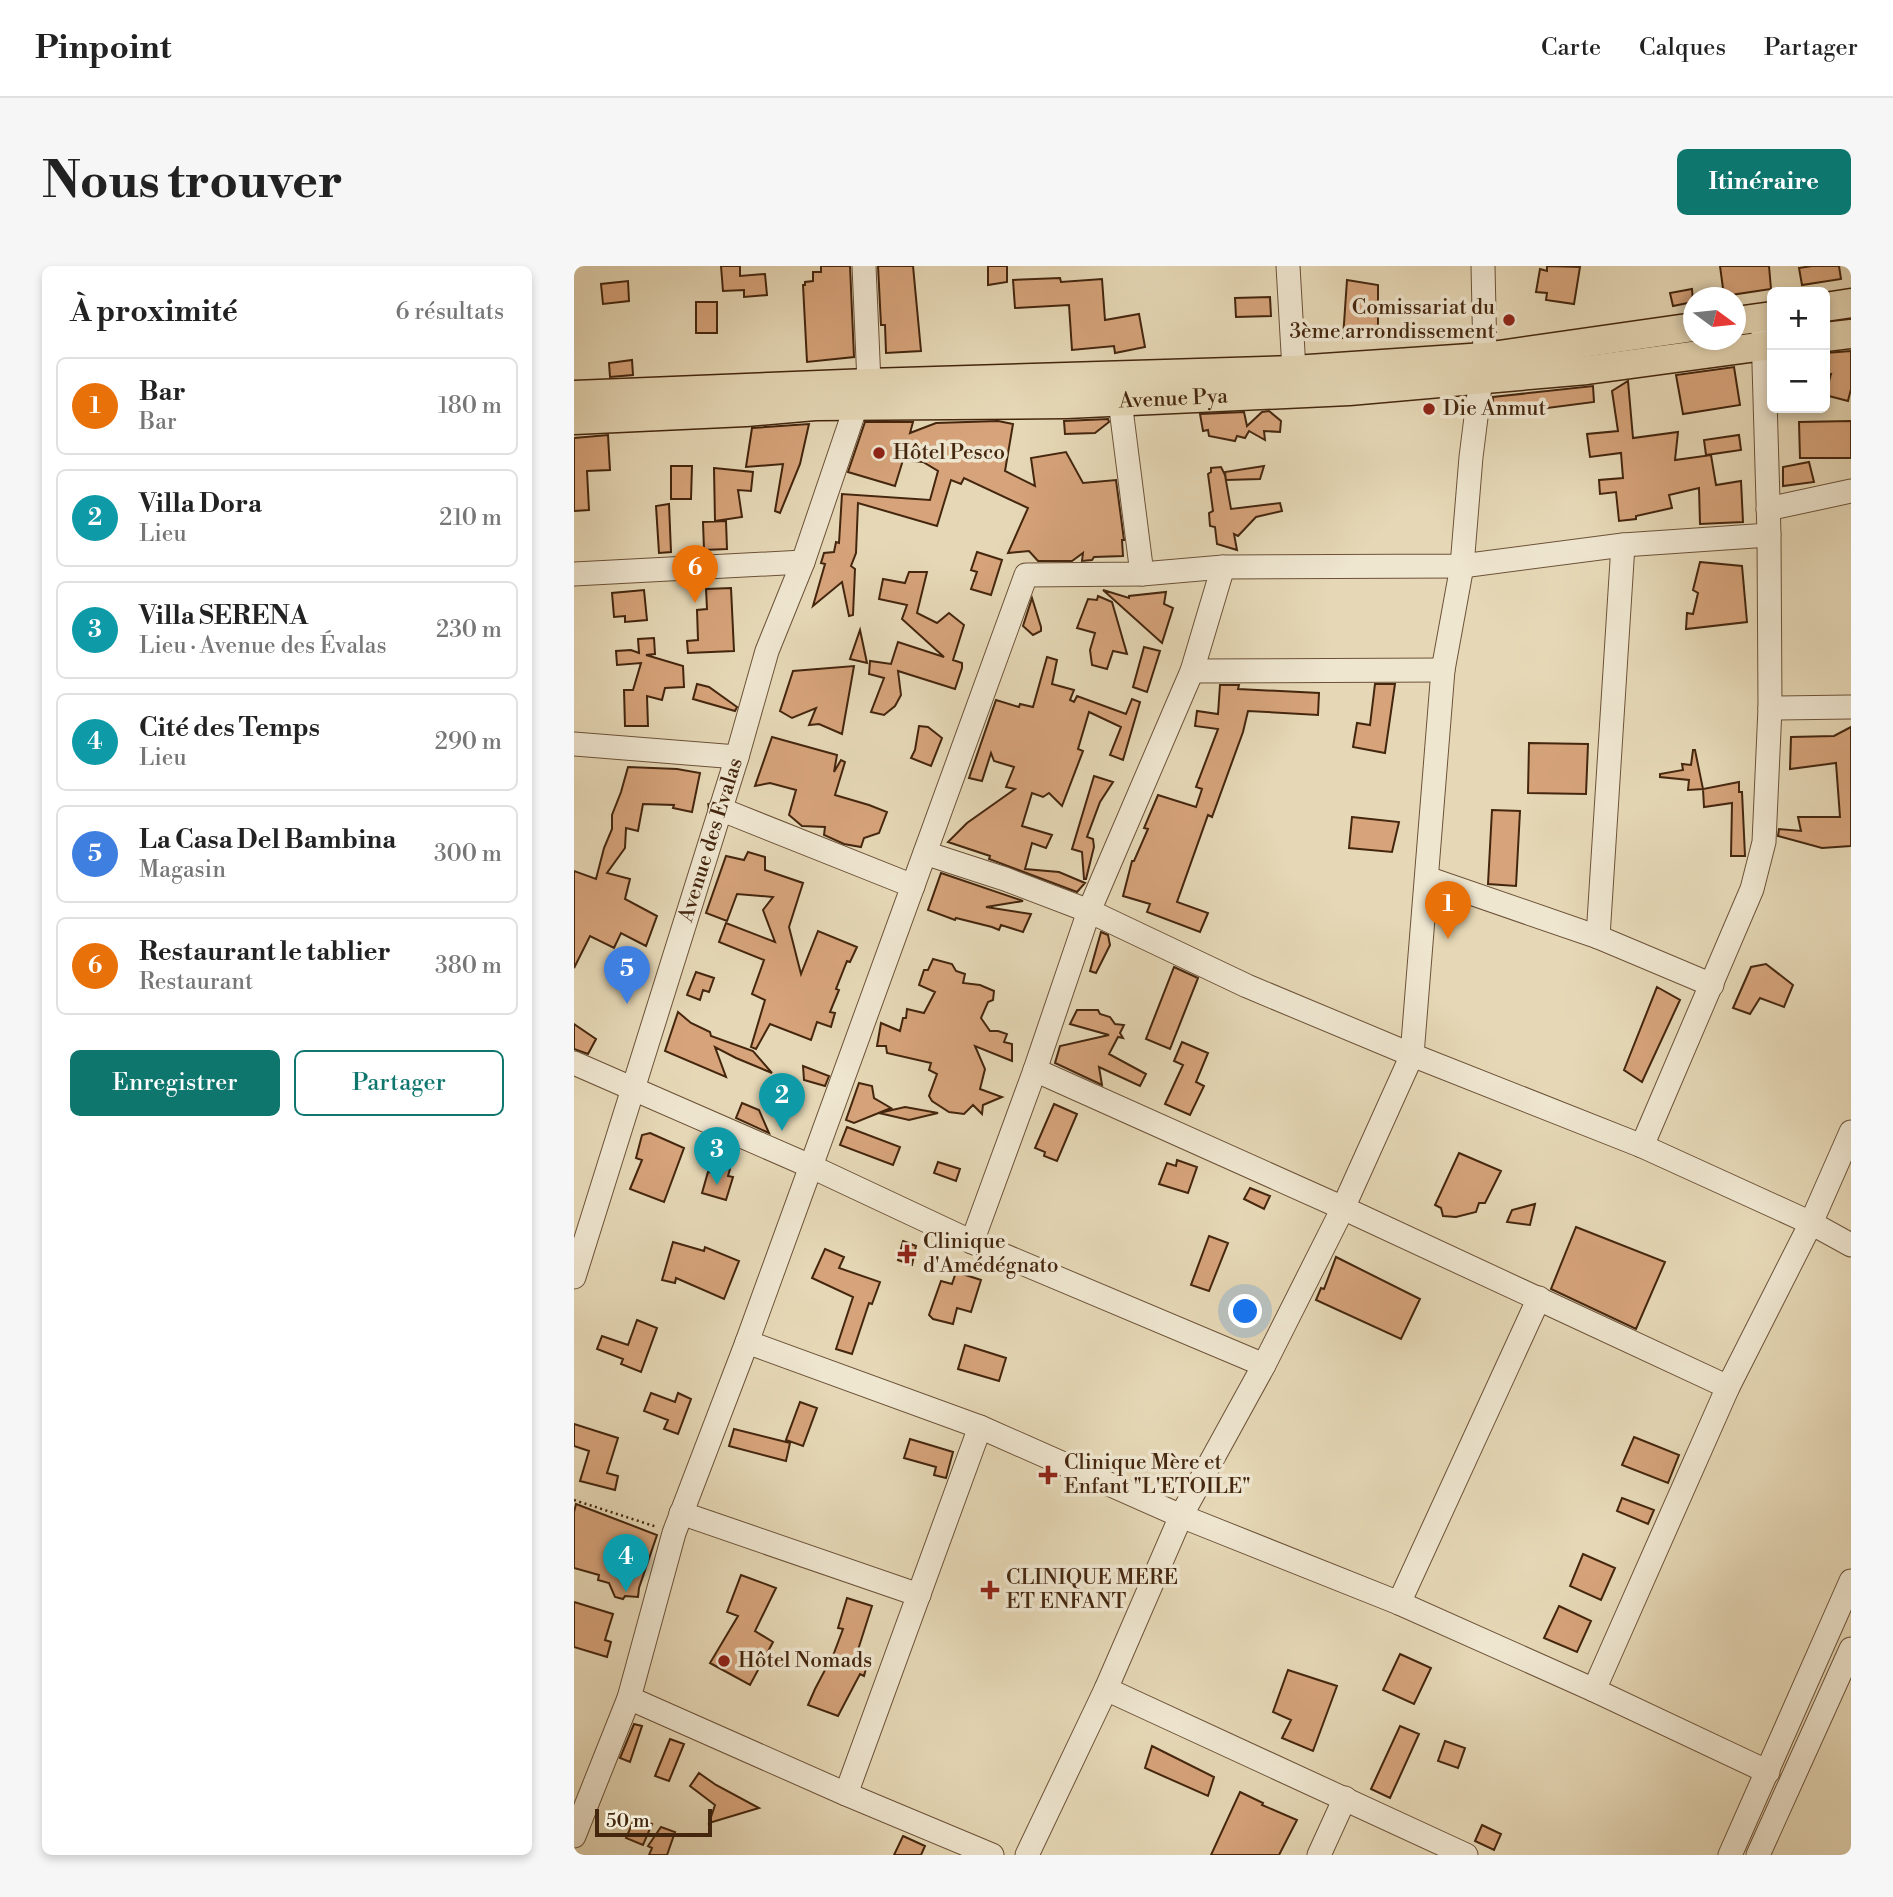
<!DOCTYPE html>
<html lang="fr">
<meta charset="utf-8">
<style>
:root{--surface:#fff;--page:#f6f6f6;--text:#222;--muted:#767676;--line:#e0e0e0;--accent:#0f766e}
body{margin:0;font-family:"Libre Bodoni",serif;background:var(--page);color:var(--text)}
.controls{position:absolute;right:21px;top:21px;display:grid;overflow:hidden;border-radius:10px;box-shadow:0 4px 10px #0003}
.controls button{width:63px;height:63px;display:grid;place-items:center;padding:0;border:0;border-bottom:2px solid var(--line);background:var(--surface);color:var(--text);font:35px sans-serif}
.compass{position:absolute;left:1109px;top:21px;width:63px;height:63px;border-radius:50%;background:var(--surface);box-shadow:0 4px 10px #0003;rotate:105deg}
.scale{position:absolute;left:21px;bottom:18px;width:117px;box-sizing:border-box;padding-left:7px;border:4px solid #44260e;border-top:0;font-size:19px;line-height:24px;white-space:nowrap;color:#44260e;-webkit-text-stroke:5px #efe6d0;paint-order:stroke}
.you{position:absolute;left:672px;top:1046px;width:24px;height:24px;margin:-18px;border:5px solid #fff;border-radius:50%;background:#1a73e8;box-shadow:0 0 0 10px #1a73e833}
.badge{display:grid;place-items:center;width:46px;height:46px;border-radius:50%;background:var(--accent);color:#fff;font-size:23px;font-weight:700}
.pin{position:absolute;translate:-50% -58px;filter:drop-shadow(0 2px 4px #0008)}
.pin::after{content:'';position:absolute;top:37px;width:24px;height:21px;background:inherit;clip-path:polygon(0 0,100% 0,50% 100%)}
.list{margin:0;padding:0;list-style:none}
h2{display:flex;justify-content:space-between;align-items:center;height:91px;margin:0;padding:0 28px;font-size:30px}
h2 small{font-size:23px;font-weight:400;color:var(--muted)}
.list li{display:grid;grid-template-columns:46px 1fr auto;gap:21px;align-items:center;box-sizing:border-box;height:98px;margin:0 14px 14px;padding:0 14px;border:2px solid var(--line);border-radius:10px}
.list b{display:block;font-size:26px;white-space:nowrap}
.list p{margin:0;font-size:23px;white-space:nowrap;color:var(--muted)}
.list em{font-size:23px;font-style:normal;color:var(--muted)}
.actions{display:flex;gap:14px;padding:21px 28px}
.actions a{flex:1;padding:16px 0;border:2px solid var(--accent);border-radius:10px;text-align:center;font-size:24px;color:var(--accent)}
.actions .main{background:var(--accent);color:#fff}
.map{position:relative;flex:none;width:1277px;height:1589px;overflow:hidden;border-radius:10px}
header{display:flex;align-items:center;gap:42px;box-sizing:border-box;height:98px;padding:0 35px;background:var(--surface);border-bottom:2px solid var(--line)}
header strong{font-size:33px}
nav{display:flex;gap:38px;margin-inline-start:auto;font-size:24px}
.intro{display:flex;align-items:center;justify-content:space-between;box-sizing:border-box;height:168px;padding:0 42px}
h1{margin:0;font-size:49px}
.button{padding:18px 32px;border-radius:10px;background:var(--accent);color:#fff;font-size:24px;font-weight:700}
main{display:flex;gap:42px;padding:0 42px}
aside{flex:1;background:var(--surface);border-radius:10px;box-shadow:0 4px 10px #0003}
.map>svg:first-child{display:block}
.building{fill:#d6a37a;stroke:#44260e;stroke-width:2}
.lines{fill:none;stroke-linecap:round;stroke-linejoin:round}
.minor-casing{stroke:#6c5238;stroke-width:25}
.major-casing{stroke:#44260e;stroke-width:31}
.path{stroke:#44260e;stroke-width:2.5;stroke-dasharray:2 3.5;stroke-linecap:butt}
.minor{stroke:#efe6d0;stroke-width:23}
.major{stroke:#e6d8b6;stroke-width:28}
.poi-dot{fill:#8f2418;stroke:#efe6d0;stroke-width:2.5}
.labels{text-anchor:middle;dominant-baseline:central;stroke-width:7;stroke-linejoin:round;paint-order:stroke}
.poi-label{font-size:21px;fill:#44260e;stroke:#efe6d0;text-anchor:start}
.street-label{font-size:21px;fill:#44260e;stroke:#efe6d0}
</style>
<header>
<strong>Pinpoint</strong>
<nav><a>Carte</a><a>Calques</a><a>Partager</a></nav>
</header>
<div class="intro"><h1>Nous trouver</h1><a class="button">Itinéraire</a></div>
<main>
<aside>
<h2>À proximité<small>6 résultats</small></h2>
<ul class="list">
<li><span class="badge" style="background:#e8710a">1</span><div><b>Bar</b><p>Bar</p></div><em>180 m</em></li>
<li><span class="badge" style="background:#0f9aa8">2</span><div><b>Villa Dora</b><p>Lieu</p></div><em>210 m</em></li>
<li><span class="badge" style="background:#0f9aa8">3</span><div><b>Villa SERENA</b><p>Lieu · Avenue des Évalas</p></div><em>230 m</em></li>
<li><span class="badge" style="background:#0f9aa8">4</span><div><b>Cité des Temps</b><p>Lieu</p></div><em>290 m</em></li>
<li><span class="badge" style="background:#3f7fe0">5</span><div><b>La Casa Del Bambina</b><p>Magasin</p></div><em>300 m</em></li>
<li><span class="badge" style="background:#e8710a">6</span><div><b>Restaurant le tablier</b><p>Restaurant</p></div><em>380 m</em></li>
</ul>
<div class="actions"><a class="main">Enregistrer</a><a>Partager</a></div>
</aside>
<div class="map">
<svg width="1277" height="1589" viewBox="0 0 1277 1589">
<rect width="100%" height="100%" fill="#e6d8b6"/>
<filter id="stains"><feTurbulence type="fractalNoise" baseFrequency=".00286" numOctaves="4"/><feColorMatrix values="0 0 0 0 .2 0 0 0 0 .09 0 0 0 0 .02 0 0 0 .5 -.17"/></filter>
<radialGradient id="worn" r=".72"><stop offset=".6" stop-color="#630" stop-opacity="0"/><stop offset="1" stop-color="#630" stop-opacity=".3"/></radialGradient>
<path class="building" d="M147 0H166V10L191 8 193 29 170 31V24L149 25Z
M247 0H276L280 91 233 96 229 19H231V16L239 15V6H247Z
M304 0H339L347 85 312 87 311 59H307Z
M414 0H433V16L414 19Z
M973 0 1006 1 1000 38 972 34 973 27 962 26 966 3 973 5Z
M1146 0H1195L1197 23 1150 30Z
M1238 0H1265L1267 13 1228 19 1225 2Z
M486 12 487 16 528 13 531 54 565 48 571 81 541 87 540 80 498 84 495 39 441 42 439 14Z
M773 14 804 19V70L769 72Z
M54 15 55 35 29 38 27 18Z
M1118 23 1119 36 1099 40 1096 27Z
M696 31 697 50 662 51 661 32Z
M122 36H143V67H122Z
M1277 85V123L1274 135 1251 129 1257 108 1251 109V87Z
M58 94 59 109 36 111 35 97Z
M1160 101 1166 139 1109 148 1102 109Z
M1054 115 1059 172 1104 166 1101 194 1137 189 1142 219 1167 215 1169 256 1126 258 1125 222 1095 229 1098 242 1062 250V253L1045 255 1042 226 1026 228 1025 214 1049 212 1047 187 1016 191 1013 168 1044 165 1038 125Z
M1019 120 1020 136 918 149 919 131Z
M695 145 707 155 706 166 690 165 691 174 675 165 671 172 663 170 661 175 635 170 634 164 629 165 626 148 670 146 673 160 688 146Z
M534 153 535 156 521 167 491 168 490 155Z
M424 155 439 158 431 205 461 220 457 192 492 186 509 217 542 214 550 274H548L549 290 520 291 518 294 508 295 509 287 498 295H464L455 285 434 287 454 242 390 212 387 218 377 214 363 260 284 237 282 287 277 300 281 303 279 349 275 350 268 316 239 340 251 298 247 297 250 287 260 286 262 276 265 277 268 228 356 234 364 205 349 196 329 194 321 220 274 206 291 156H339L336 167 362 157Z
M1277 155V192H1226L1225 156Z
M235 158 226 198 206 247 201 245 209 198 172 201 178 162Z
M34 169 36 204 13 205 15 244 0 245V172Z
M1165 169 1167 184 1132 189 1130 174Z
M1235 196 1240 216 1209 220V201Z
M97 200H118L117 233H97Z
M690 200 686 213 652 214 651 206Z
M647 201 651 209 657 243 706 237 708 245 682 251 664 270 660 268 663 284 643 278 641 261 636 260 635 247 639 245 634 208 637 206V202Z
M140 202 179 206 177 225 164 224 168 251 141 255Z
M95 238 97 286 85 287 82 240Z
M152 255 153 283 130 284 129 256Z
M403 286 428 294 417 329 397 323 403 306 397 304Z
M1126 296 1168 300 1173 356 1112 363 1113 347 1119 348 1124 327 1119 324Z
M335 306H353L343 347 363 357 375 347 390 359 379 394 388 397V402L381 423 324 405 327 429 321 440 310 449 297 446 310 412 295 408 296 395 317 398 324 376 370 391 328 353 333 339 305 333 309 313 331 317Z
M157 322 160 385 114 387 113 375 124 374 123 344 133 343 132 323Z
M70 324 73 354 51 356V350L40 351 38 327Z
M529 324 555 332V330L592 326 590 338 599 342 588 377Z
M524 330 538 336 553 388 539 385 533 403 518 399 516 384 521 367 503 362 514 333 523 334Z
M458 332 467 361V365L459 369 449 360Z
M286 364 293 397 276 393Z
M80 372 81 388 72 389 109 400 110 421 91 422 88 434 73 430 74 460H51L50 424H59L67 397 43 399 42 385 57 384 65 387 64 373Z
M570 381 586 385 573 426 559 421Z
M473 391 483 394 478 418 500 424 496 434 500 436 503 430 552 448 558 433 566 436 549 494 536 489 547 461 515 446 504 483 509 485 488 540 475 527 469 531 458 527 448 560 478 569 472 582 458 577 451 603 485 606 511 617 503 626 415 593 416 590 374 576 393 557 441 523 432 521 440 501 420 495 417 487 408 515 395 512 422 434 445 441 446 438 459 441Z
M280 400 268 468 245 458 235 459 242 442 218 452 206 445 219 405Z
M123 418 135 421 163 441 161 445 119 433Z
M801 418H821L811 487 779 481 783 457 796 459Z
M646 419H665L664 423 745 427 744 449 674 445 669 466 638 551 634 549 603 636 634 647 626 666 573 646 576 638 549 630 558 595H560L574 563 570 562 584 529 622 541 628 523 622 521 644 463 621 460 623 445 644 448Z
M345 460 354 461 368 472 357 500 337 492 341 484Z
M1277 461V580L1248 582 1204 570 1205 563 1227 565 1224 551H1266L1262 497 1216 503 1217 471 1260 470Z
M198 471 263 489 260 506 267 494 271 496 261 529 295 539 313 546 305 567 290 572 287 581 270 578 250 569 251 561 228 560 215 549 222 524 196 517 181 520Z
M955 477 1014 478 1012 528 954 527Z
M1119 484H1121L1129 523 1114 524 1115 514 1086 511V508L1109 504 1108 498 1117 499Z
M54 501 103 503 126 507 118 546 99 542 100 539 69 538 64 565 52 562 51 582 33 607 56 613 51 633 83 650 72 680 47 667 40 682 16 670 0 702V605L22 613 30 582 38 563V549L47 526Z
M520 510 539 516 526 536 513 571 519 573 520 581 512 613H510L508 586 498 583Z
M1165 516V526H1168L1171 590H1157L1158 537 1130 541 1129 523Z
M918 544 946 545 942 620 914 618Z
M778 551 825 556 818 586 775 582Z
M174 586 191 591V604L229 617 215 661 227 708 244 665 283 681 276 696 273 695 262 723 265 724 256 746 261 747 257 761 243 756 237 774 196 758 182 783 177 781 191 734 178 728 190 694 145 676 152 657 201 676 189 644 199 631 163 628 153 655 132 647 152 590 170 594Z
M367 607 449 635 412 641 457 648 449 666 427 659 425 664 418 661 382 652 381 654 354 644Z
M527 666 534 669 536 679 522 707 516 705Z
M359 693 378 698 382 705 391 708 389 717 406 719 420 725 419 734 414 736 407 752 416 765H424L433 768 430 776 438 778V795L401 780 411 803 406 823 428 831 409 839 408 848 399 839 390 848 375 846 358 835 355 830 363 808 355 804 357 797 313 787 312 780H303L307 757 326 765 329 752H332L333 743 350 747 361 726 345 719 350 704H354Z
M1192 698 1219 719 1210 741 1186 732 1176 748 1159 742 1177 701Z
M600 701 624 712 596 783 572 773Z
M122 706 140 712 135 726 129 724 126 734 113 729Z
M1083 721 1106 734 1068 816 1050 804Z
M503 744H524L526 748 536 751 541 758 550 759 546 767 549 772 544 771 535 788 572 808 566 820 525 801 528 819 481 797 486 780 535 769 496 758Z
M104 746 117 757 136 766 137 770 179 785 198 807 162 792 141 781 152 811 91 785Z
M0 758 22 773 14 788 0 783Z
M608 776 634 787 622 816 630 820 616 849 591 838 609 799 600 795Z
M229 800 255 810 251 820 230 814Z
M285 817 298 820 300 832 317 842 280 857 272 854Z
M168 837 185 844 195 867 162 852Z
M480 838 503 848 483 895 470 890 471 886 461 882Z
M331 841 364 847 335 854 305 847Z
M273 861 326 881 319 899 266 879Z
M76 867 110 882 90 936 56 923 68 894 62 892 68 869Z
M885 887 927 905 911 937H905L902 946 882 951 869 950 867 942 861 939Z
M603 894 623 901 614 927 585 918 593 897 602 900Z
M364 896 386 903 382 915 360 907Z
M142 899 156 903 154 910 159 911 152 934 128 927 134 906 140 907Z
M676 922 696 930 690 943 670 933Z
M961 938 956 959 933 956 938 944Z
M1002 961 1091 996 1062 1063 977 1023Z
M635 970 654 977 635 1025 617 1019Z
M329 975 342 980 338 999 324 994Z
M99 976 130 985 131 981 165 995 150 1033 102 1012 101 1017 88 1014Z
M251 983 270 991 265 1002 306 1016 298 1038 295 1037 278 1088 262 1083 279 1031 238 1012Z
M762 991 846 1033 827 1073 742 1034 747 1022 750 1023Z
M382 1006 407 1014 397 1046 383 1042 379 1058 359 1053 355 1049 367 1015 378 1018Z
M63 1054 83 1062 67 1106 47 1098 49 1093 23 1083 28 1070 54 1079Z
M391 1079 432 1092 425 1115 384 1103Z
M77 1127 101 1136 104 1127 117 1133 104 1168 90 1163 94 1154 70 1145Z
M226 1136 243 1142 229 1180 212 1174Z
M0 1158 44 1172 33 1207 44 1210 41 1224 6 1215 15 1185 0 1180Z
M160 1163 216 1177 212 1195 155 1180Z
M1060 1171 1105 1189 1094 1217 1048 1199Z
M336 1173 379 1186 372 1212 360 1209 362 1201 330 1192Z
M1048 1232 1080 1244 1074 1258 1043 1245Z
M2 1238 83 1269 65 1322 64 1331 51 1330 49 1333 41 1331 35 1317 24 1314 25 1309 0 1302V1246Z
M1009 1288 1041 1302 1027 1334 996 1320Z
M167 1309 202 1322 181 1365 199 1376 176 1419 136 1397 164 1350 153 1346Z
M273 1332 298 1340 283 1387 295 1391 290 1410 286 1408 264 1450 234 1439 241 1423 252 1402 254 1403 269 1363 264 1362Z
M0 1336 39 1348 31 1374 37 1376 33 1391 0 1381Z
M985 1340 1017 1355 1003 1386 970 1372Z
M826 1388 857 1402 840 1438 809 1424Z
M714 1404 763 1420 739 1485 708 1472 717 1454 699 1446Z
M60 1458 68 1460 56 1496 46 1492Z
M826 1460 845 1468 816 1532 797 1523Z
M96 1473 110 1478 95 1515 81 1510Z
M871 1475 891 1482 884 1502 864 1495Z
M578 1480 640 1511 634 1530 571 1502Z
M125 1507 142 1519 185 1542 135 1557 141 1539 116 1520Z
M666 1526 689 1537 688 1539 723 1554 705 1589H637Z
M61 1551 78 1558 69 1579 52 1572Z
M908 1559 927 1568 920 1584 901 1575Z
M87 1561 101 1566 93 1589H75L78 1582 74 1580Z
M329 1570 351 1580 347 1589H320Z"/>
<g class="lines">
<g class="minor-casing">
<g id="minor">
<path d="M290 0 295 117"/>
<path d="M714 0 720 104"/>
<path d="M909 0 911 91"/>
<path d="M546 135 568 308"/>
<path d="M1194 243 1277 225"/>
<path d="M0 308 229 296"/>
<path d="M618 405 869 404"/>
<path d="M1196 442 1277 441"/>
<path d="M0 478 163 491"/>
<path d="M146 543 339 620"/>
<path d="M351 587 431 613 515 645 673 720 838 789 1068 880 1237 957 1277 979"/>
<path d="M853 612 1024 671 1138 719"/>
<path d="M1024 671 1049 279"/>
<path d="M0 797 236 900 398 976 690 1099"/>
<path d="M461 804 769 942 1154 1121"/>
<path d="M1068 880 1178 623 1190 576 1196 442 1195 269 1189 65"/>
<path d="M398 976 461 804 515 645 618 405 649 301"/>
<path id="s1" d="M0 1011 163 491 193 385 229 296 282 140"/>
<path d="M173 1076 406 1161 607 1250 825 1337 1020 1424 1194 1506"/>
<path d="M107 1247 345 1329"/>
<path d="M825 1337 965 1032"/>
<path d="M532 1423 892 1589"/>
<path d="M1020 1424 1154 1121 1237 957 1277 866"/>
<path d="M55 1432 272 1528 418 1589"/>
<path d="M272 1528 406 1161"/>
<path d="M0 1570 55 1432 100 1267 173 1076 452 309 568 308 649 301 888 300 1049 279 1195 269"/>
<path d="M453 1589 532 1423 607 1250 690 1099 769 942 838 789 869 404 888 300 897 191 907 112"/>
<path d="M745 1589 771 1532"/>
<path d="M1156 1589 1277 1315"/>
<path d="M1184 1589 1277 1383"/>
</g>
</g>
<g class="major-casing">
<g id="major">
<path d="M1251 41 1277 37"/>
<path d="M1162 55 1198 50"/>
<path d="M1251 71 1277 68"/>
<path d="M0 129 295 117 720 104 911 91 1120 61"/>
<path id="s2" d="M0 154 172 146 241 140 492 138 775 125 1013 104 1198 79"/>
</g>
</g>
<path class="path" d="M0 1234 83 1261"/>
<use href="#minor" class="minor"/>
<use href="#major" class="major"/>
</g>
<g class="poi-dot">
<circle cx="935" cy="54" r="7"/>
<circle cx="855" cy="143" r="7"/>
<circle cx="305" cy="187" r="7"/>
<path d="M329.5 977.5h7v7h7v7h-7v7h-7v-7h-7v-7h7z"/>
<path d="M470.5 1198.5h7v7h7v7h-7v7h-7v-7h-7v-7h7z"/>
<path d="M412.5 1313.5h7v7h7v7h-7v7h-7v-7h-7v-7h7z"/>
<circle cx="150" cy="1395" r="7"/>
</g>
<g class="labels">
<g class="poi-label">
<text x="921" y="42" text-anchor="end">Comissariat du<tspan x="921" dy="24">3ème arrondissement</tspan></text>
<text x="869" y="143">Die Anmut</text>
<text x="319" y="187">Hôtel Pesco</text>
<text x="349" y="976">Clinique<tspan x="349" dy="24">d'Amédégnato</tspan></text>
<text x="490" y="1197">Clinique Mère et<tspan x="490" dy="24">Enfant "L'ETOILE"</tspan></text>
<text x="432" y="1312">CLINIQUE MERE<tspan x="432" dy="24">ET ENFANT</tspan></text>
<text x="164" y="1395">Hôtel Nomads</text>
</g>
<g class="street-label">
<text stroke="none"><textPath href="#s2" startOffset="600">Avenue Pya</textPath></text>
<text stroke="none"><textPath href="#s1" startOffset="458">Avenue des Évalas</textPath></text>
</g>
</g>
<rect width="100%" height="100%" filter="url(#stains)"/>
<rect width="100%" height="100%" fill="url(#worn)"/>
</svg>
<div class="controls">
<button>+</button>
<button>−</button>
</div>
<svg class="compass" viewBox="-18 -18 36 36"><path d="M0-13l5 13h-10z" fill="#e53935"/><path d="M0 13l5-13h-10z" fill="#767676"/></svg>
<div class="scale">50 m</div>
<div class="you"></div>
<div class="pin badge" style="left:874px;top:673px;background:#e8710a">1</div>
<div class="pin badge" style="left:208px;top:865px;background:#0f9aa8">2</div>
<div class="pin badge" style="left:143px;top:919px;background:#0f9aa8">3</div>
<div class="pin badge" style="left:52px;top:1326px;background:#0f9aa8">4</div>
<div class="pin badge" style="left:53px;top:738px;background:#3f7fe0">5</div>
<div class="pin badge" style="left:121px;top:337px;background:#e8710a">6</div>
</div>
</main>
